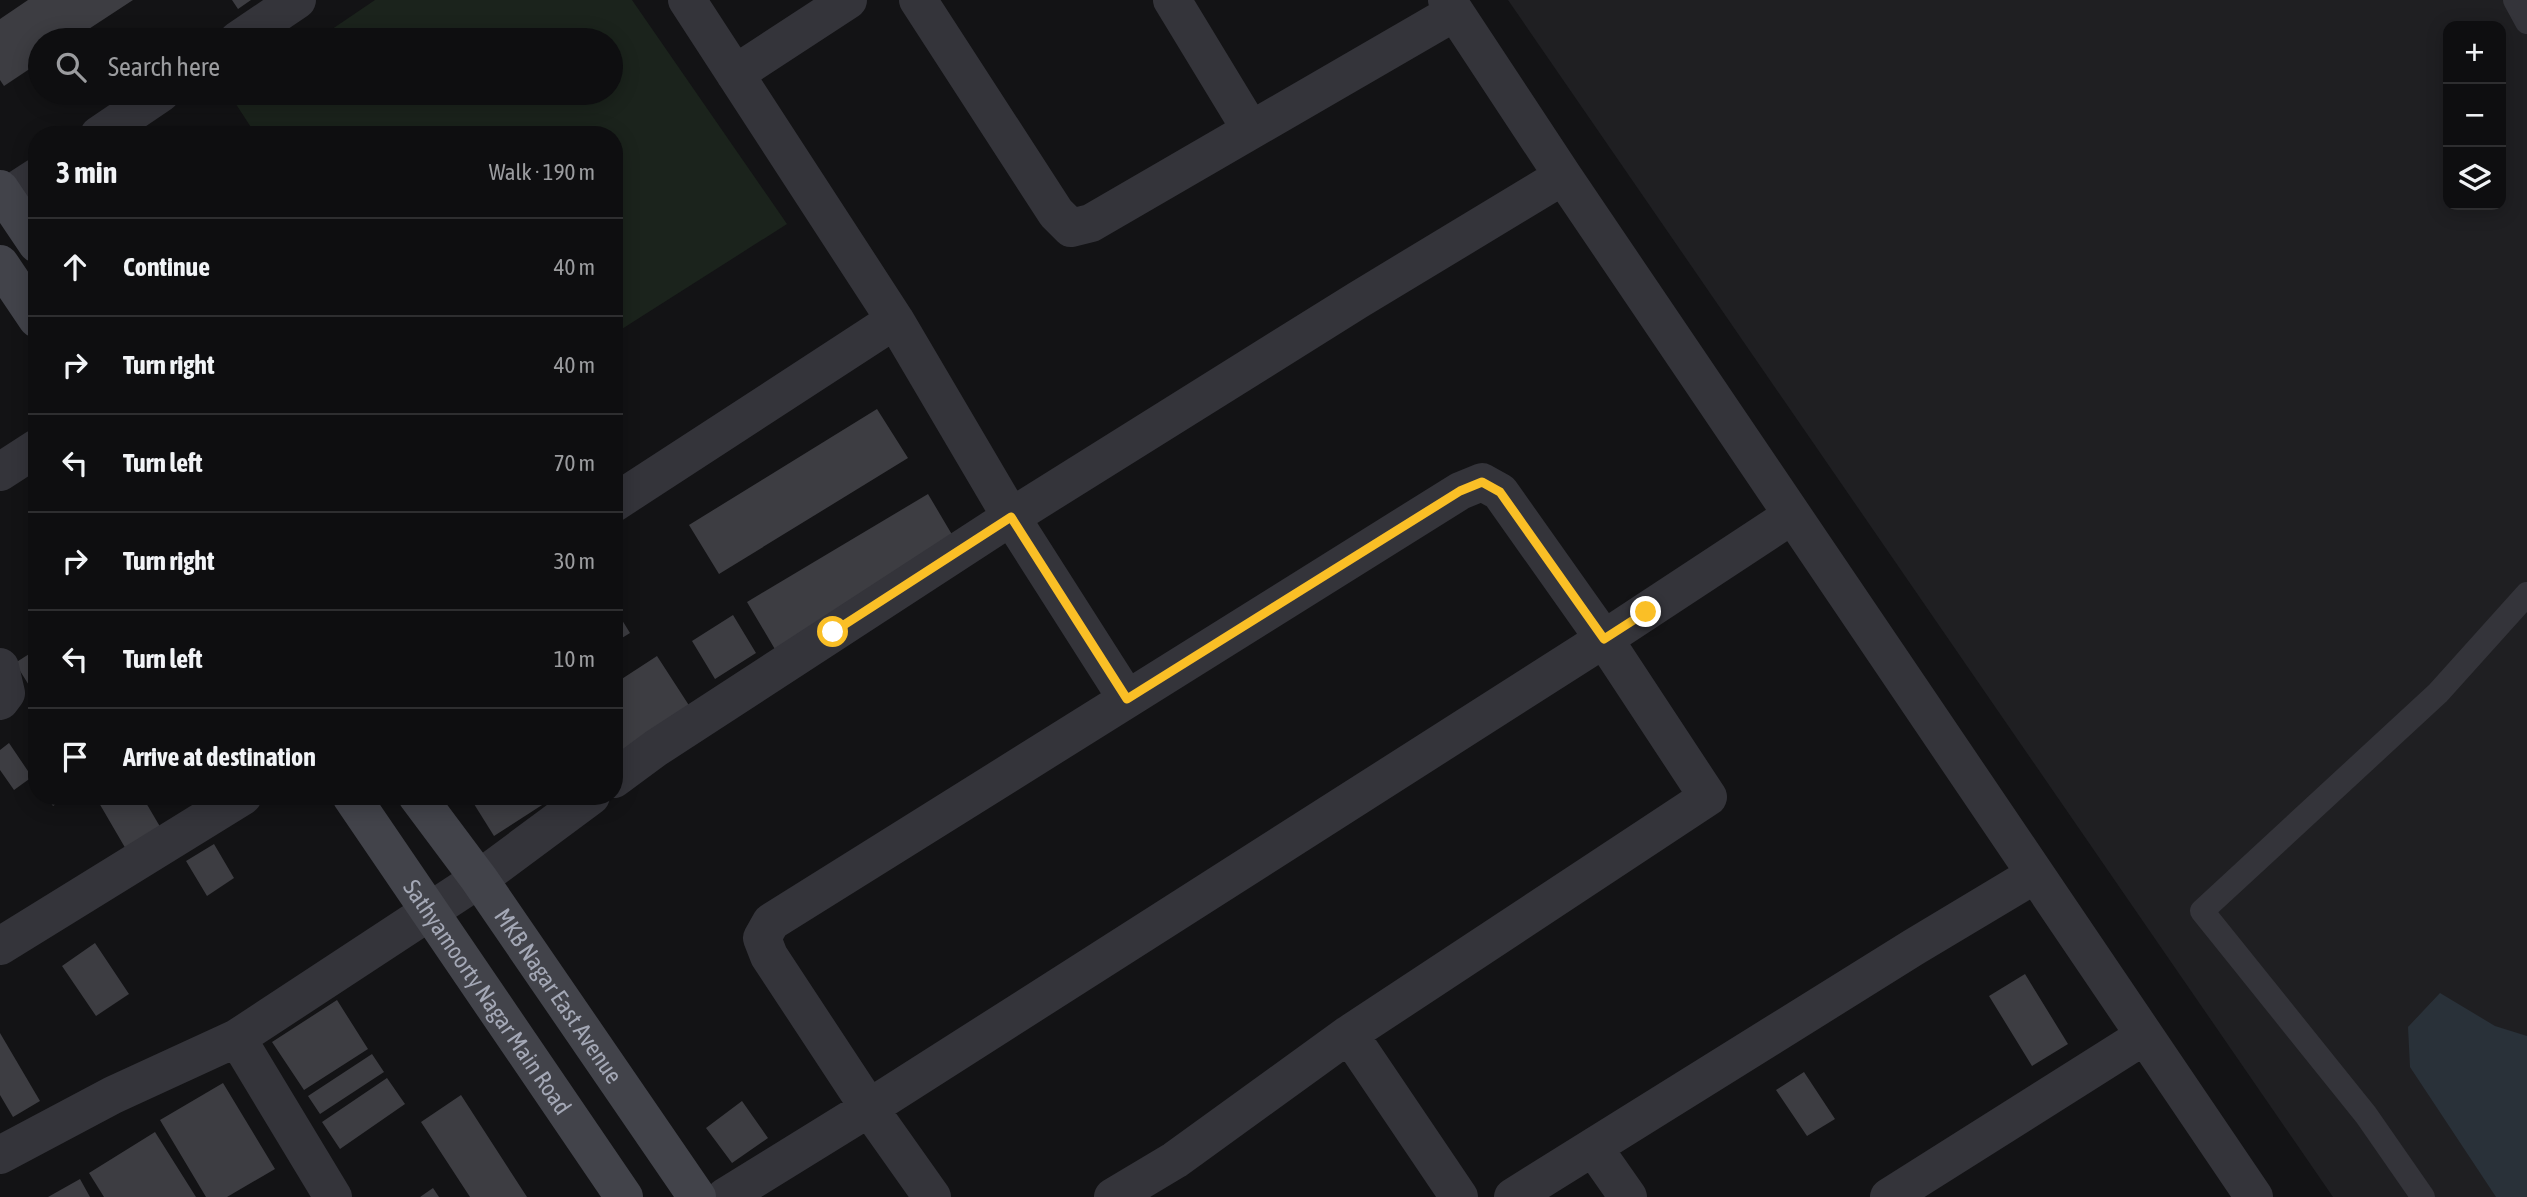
<!DOCTYPE html>
<meta charset="utf-8">
<style>
:root{--surface:#0e0e10;--page:#1c1c1e;--text:#f1f3f6;--muted:#9b9c9f;--line:#2e2e30}
body{margin:0;font-family:"Asap Condensed",sans-serif;background:var(--page);color:var(--text)}
.controls{position:absolute;right:21px;top:21px;display:grid;overflow:hidden;border-radius:14px;box-shadow:0 4px 18px #0003}
.controls button{width:63px;height:63px;display:grid;place-items:center;padding:0;border:0;border-bottom:2px solid var(--line);background:var(--surface);color:var(--text);font:35px sans-serif}
.stop{position:absolute;width:21px;height:21px;margin:-16px;border:5px solid #fabf26;border-radius:50%;background:#fff}
.stop.end{background:#fabf26;border-color:#fff;box-shadow:0 2px 7px #0008}
.list{margin:0;padding:0;list-style:none}
h2{display:flex;justify-content:space-between;align-items:center;height:91px;margin:0;padding:0 28px;font-size:30px}
h2 small{font-size:23px;font-weight:400;color:var(--muted)}
.list li{display:grid;grid-template-columns:46px 1fr auto;gap:21px;align-items:center;box-sizing:border-box;height:98px;padding:0 28px;border-top:2px solid var(--line)}
.list b{display:block;font-size:26px;white-space:nowrap}
.list em{font-size:23px;font-style:normal;color:var(--muted)}
.icon{flex:none;width:38px;height:38px;fill:none;stroke:currentColor;stroke-width:2;stroke-linecap:round;stroke-linejoin:round}
.map{position:relative;flex:none;width:2527px;height:1197px;overflow:hidden}
.search{position:absolute;background:var(--surface);box-shadow:0 4px 18px #0003;left:28px;top:28px;width:595px;height:77px;display:flex;align-items:center;gap:18px;box-sizing:border-box;padding:0 24px;border-radius:38px;color:var(--muted);font-size:26px}
.panel{position:absolute;background:var(--surface);box-shadow:0 4px 18px #0003;left:28px;top:126px;width:595px;height:679px;border-radius:28px}
.map>svg:first-child{display:block}
.built{fill:#1f1f22;fill-rule:evenodd}
.green{fill:#1b231c}
.water{fill:#293139}
.building{fill:#3d3d42}
.lines{fill:none;stroke-linecap:round;stroke-linejoin:round}
.service{stroke:#34343a;stroke-width:24}
.minor{stroke:#34343a;stroke-width:38}
.secondary{stroke:#42434a;stroke-width:38}
.route{stroke:#fabf26;stroke-width:9}
.labels{text-anchor:middle;dominant-baseline:central;stroke-width:7;stroke-linejoin:round;paint-order:stroke}
.street-label{font-size:24px;fill:#a4a8b6;stroke:#0e0e10}
</style>
<div class="map">
<svg width="2527" height="1197" viewBox="0 0 2527 1197">
<rect width="100%" height="100%" fill="#131315"/>
<path class="built" d="M1508 0H2527V1197H2333ZM2448 26H2501V205H2448Z"/>
<path class="green" d="M375 0H632L787 224 614 334V135H256L232 98 239 93H611V40H316Z"/>
<path class="water" d="M2440 993 2495 1026 2527 1036V1197H2496L2410 1067 2408 1027Z"/>
<path class="building" d="M28 0H133L72 40H40V62L4 86 0 80V19Z
M232 0H251L238 9Z
M877 409 908 458 719 574 689 525Z
M928 494 957 543 776 651 747 602Z
M614 607 630 633 614 643Z
M733 615 756 653 715 679 692 641Z
M37 649V687L32 690 15 663Z
M657 656 692 710 614 759V684Z
M9 743 32 777 14 790 0 770V750Z
M46 796H69L53 806Z
M95 796H142L162 830 127 851Z
M469 796H556L494 836Z
M214 844 234 878 207 896 186 861Z
M95 943 129 994 96 1016 62 966Z
M2025 974 2068 1044 2032 1066 1989 996Z
M337 1000 368 1049 304 1090 272 1042Z
M0 1033 40 1101 13 1117 0 1095Z
M372 1054 384 1072 320 1114 308 1096Z
M1804 1072 1835 1119 1807 1136 1776 1090Z
M387 1078 405 1104 340 1149 322 1122Z
M223 1083 275 1169 227 1197H206L160 1120Z
M461 1095 527 1197H470L421 1122Z
M742 1101 768 1138 732 1163 706 1128Z
M155 1132 196 1197H104L89 1173Z
M80 1179 90 1197H48Z
M433 1188 439 1197H420Z"/>
<g class="lines">
<path class="service" d="M2515 0 2527 22
M2423 1197 2366 1115 2202 911 2438 693 2527 594"/>
<path class="minor" d="M687 0 895 320 1011 517 1127 699
M918 0 1056 213 1071 228 1091 223 1455 12
M1172 0 1251 130
M1447 0 1563 176 2254 1197
M238 40 297 0
M735 74 848 0
M99 135 161 93
M0 201 37 177
M0 472 37 448
M614 503 895 320
M0 667 6 693 0 701
M614 779 656 748 1011 517 1358 300 1563 176
M0 946 243 796
M1349 1034 1459 1197
M237 1038 333 1197
M1593 1147 1628 1197
M0 1155 113 1095 237 1038 479 879 591 796
M725 1197 869 1108 1604 639 1791 516
M932 1197 869 1108 769 956 762 938 771 922 1460 491 1482 482 1500 492 1604 639 1708 797 1349 1034 1175 1160 1113 1197
M1513 1197 1914 947 2034 875
M1889 1197 2144 1036"/>
<g class="secondary">
<path d="M0 189 37 244"/>
<path d="M0 264 37 319"/>
<path id="s1" d="M351 796 624 1197"/>
<path id="s2" d="M417 796 479 879 697 1197"/>
</g>
</g>
<g class="lines">
<path class="route" d="M833 632 1011 517 1127 699 1460 491 1482 482 1500 492 1604 639 1646 612"/>
</g>
<g class="labels">
<g class="street-label">
<text stroke="none"><textPath href="#s2" startOffset="245">MKB Nagar East Avenue</textPath></text>
<text stroke="none"><textPath href="#s1" startOffset="243">Sathyamoorty Nagar Main Road</textPath></text>
</g>
</g>
</svg>
<div class="controls">
<button>+</button>
<button>−</button>
<button><svg class="icon" aria-label="layers" viewBox="0 0 24 24"><path d="M12 4l9 5-9 5-9-5zM3 14l9 5 9-5"/></svg></button>
</div>
<div class="stop" style="left:833px;top:632px"></div>
<div class="stop end" style="left:1646px;top:612px"></div>
<div class="search"><svg class="icon" aria-label="search" viewBox="0 0 24 24"><circle cx="10" cy="10" r="6"/><path d="M15 15l6 6"/></svg>Search here</div>
<section class="panel">
<h2>3 min<small>Walk · 190 m</small></h2>
<ul class="list">
<li><svg class="icon" aria-label="ahead" viewBox="0 0 24 24"><path d="M12 20V5M6 11l6-6 6 6"/></svg><div><b>Continue</b></div><em>40 m</em></li>
<li><svg class="icon" aria-label="right" viewBox="0 0 24 24"><path d="M7 20v-9h11M14 6l5 5-5 5"/></svg><div><b>Turn right</b></div><em>40 m</em></li>
<li><svg class="icon" aria-label="left" viewBox="0 0 24 24"><path d="M17 20v-9H6M10 6l-5 5 5 5"/></svg><div><b>Turn left</b></div><em>70 m</em></li>
<li><svg class="icon" aria-label="right" viewBox="0 0 24 24"><path d="M7 20v-9h11M14 6l5 5-5 5"/></svg><div><b>Turn right</b></div><em>30 m</em></li>
<li><svg class="icon" aria-label="left" viewBox="0 0 24 24"><path d="M17 20v-9H6M10 6l-5 5 5 5"/></svg><div><b>Turn left</b></div><em>10 m</em></li>
<li><svg class="icon" aria-label="arrive" viewBox="0 0 24 24"><path d="M6 21V4h12l-3 4 3 4H6"/></svg><div><b>Arrive at destination</b></div></li>
</ul>
</section>
</div>
